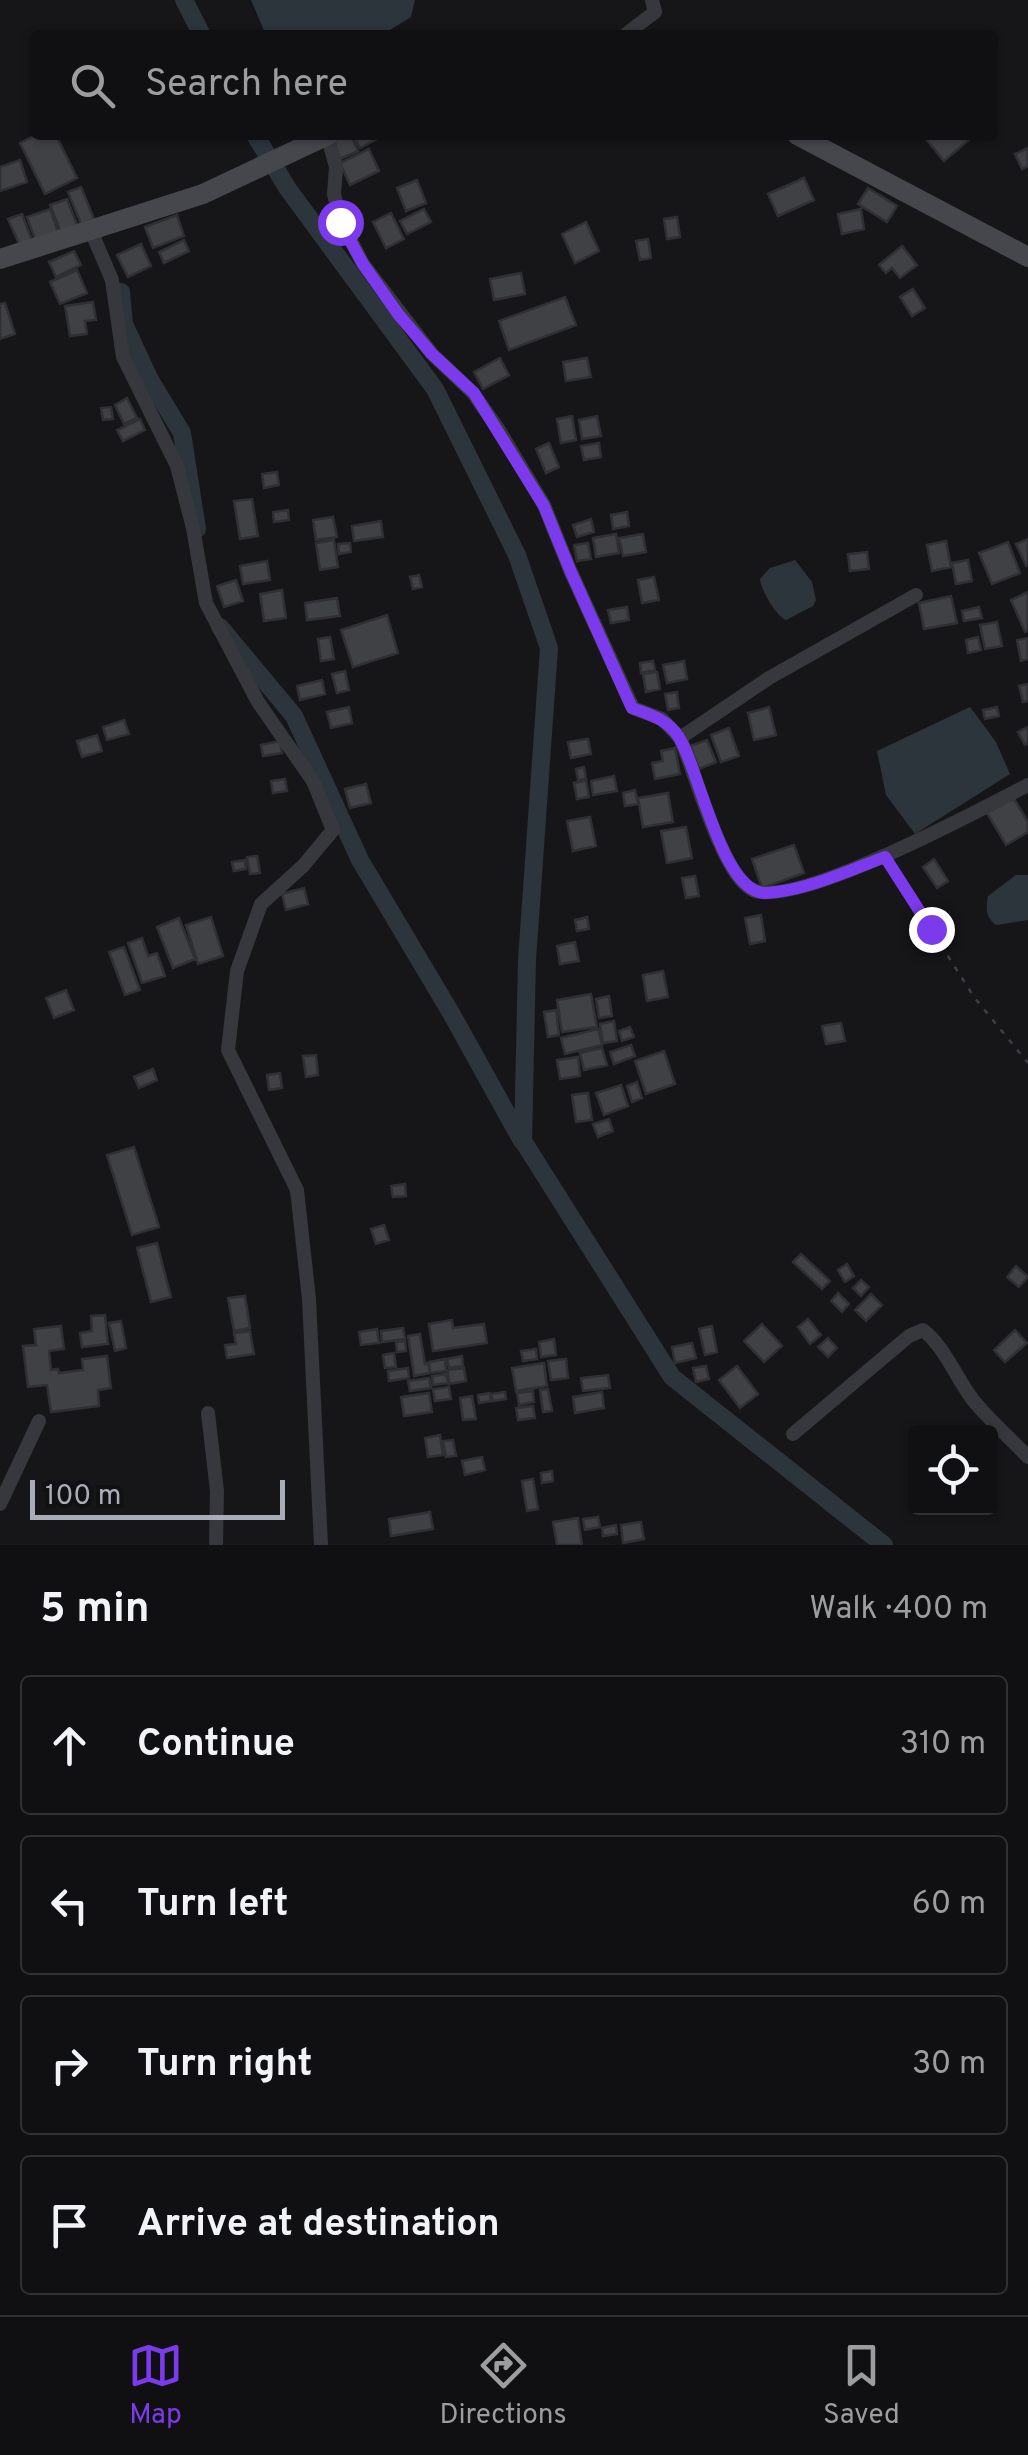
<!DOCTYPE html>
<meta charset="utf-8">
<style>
:root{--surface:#101012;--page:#1e1e20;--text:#f1f3f6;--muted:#9c9d9f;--line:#303032;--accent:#7c3aed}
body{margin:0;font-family:Overpass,sans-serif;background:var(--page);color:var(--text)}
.controls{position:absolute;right:30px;bottom:30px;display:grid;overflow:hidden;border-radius:10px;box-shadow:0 2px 8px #0004}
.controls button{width:90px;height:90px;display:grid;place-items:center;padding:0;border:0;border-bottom:2px solid var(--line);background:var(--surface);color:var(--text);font:50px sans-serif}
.scale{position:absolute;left:30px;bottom:25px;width:255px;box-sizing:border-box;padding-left:10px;border:5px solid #a8adb8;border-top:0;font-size:28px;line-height:35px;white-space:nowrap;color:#a8adb8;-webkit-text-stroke:8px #111113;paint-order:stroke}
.stop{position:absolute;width:30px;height:30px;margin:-22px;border:8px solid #7c3aed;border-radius:50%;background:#fff}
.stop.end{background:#7c3aed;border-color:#fff;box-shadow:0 2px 10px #0008}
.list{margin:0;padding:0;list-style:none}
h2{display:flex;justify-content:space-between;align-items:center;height:130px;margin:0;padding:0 40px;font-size:42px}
h2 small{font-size:32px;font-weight:400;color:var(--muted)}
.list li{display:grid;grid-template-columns:65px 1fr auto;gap:30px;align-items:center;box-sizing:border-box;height:140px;margin:0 20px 20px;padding:0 20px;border:2px solid var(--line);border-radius:10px}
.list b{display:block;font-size:38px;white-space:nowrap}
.list em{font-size:32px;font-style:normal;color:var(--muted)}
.icon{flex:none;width:55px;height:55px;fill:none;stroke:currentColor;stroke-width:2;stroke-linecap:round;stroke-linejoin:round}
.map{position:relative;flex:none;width:1028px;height:1545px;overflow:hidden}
.search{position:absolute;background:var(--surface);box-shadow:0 2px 8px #0004;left:30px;right:30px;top:30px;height:110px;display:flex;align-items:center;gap:25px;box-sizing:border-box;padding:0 35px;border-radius:10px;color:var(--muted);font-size:38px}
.sheet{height:770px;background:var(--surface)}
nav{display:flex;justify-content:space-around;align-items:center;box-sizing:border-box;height:140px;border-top:2px solid var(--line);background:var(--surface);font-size:28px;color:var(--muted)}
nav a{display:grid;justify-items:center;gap:5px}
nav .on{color:var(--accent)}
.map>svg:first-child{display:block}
.water{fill:#2c353c}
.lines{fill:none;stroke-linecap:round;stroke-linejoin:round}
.canal{stroke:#2c353c;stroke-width:18}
.building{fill:#404145;stroke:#303034;stroke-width:2.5}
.path{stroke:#3d3f44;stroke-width:2.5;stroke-dasharray:5 8;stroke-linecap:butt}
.minor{stroke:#37383d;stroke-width:14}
.secondary{stroke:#45474d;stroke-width:20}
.route{stroke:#7c3aed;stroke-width:12}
</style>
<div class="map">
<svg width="1028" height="1545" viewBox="0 0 1028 1545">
<rect width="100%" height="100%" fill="#161618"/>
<path class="water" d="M251 0H415L411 17 382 35H266Z
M795 560 812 582 816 600 813 606 786 620C776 616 761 590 760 579L770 568Z
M970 707 996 742 1010 774 915 834 886 795 877 751Z
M1016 875H1028V920L996 925C985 916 986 909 988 896Z"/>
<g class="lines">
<path class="canal" d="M184 0 202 35
M255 135 288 189 435 389 517 555 549 648 527 960 523 1141 672 1377 884 1545
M121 292 124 324 150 380 182 433 197 529
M220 627 294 716 360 860 451 1013 522 1141"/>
</g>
<path class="building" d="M36 135H56L77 178 45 194 20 143Z
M346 135H351L358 151 340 159 332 141Z
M353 135H380L381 137 360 148Z
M928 135H968L971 138 944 161 925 138Z
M1028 148V166L1022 169 1015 154Z
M369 149 379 171 350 185 340 163Z
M20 160 27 182 0 191V167Z
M804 178 814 200 778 216 768 194Z
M417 180 426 203 406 211 397 188Z
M81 187 94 219 81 224 68 192Z
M868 188 897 206 887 222 858 204Z
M67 199 78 227 61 233 50 205Z
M50 209 59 235 36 242 27 217Z
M424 209 431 222 407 234 400 221Z
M861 209 864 229 842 234 838 214Z
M391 213 404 239 386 248 373 222Z
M22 214 33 243 21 248 8 219Z
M177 215 184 236 153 248 145 227Z
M677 217 680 237 667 239 664 219Z
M586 222 599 251 575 263 562 234Z
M648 239 651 258 640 260 636 241Z
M184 240 189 251 164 263 159 252Z
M141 244 151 266 128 277 117 255Z
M902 246 917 265 900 278 892 268 886 273 879 265Z
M74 251 81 265 56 277 49 262Z
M77 270 87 293 60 304 50 282Z
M521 273 525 294 494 300 490 279Z
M913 289 925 308 912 316 900 297Z
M565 297 576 325 509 350 499 321Z
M93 302 96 320 85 321 87 334 70 336 65 306Z
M5 303 15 334 0 339V304Z
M500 358 509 375 483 389 474 372Z
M587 358 591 377 566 381 563 362Z
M127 398 137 418 124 424 115 405Z
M111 407 113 419 103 420 101 408Z
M572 416 576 440 561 443 557 419Z
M597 416 601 436 582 439 579 420Z
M140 419 145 430 123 441 117 430Z
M549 443 559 467 546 473 536 449Z
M599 443 601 457 584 460 581 446Z
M277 472 279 485 264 488 262 474Z
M252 499 258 536 240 539 234 501Z
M288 510 289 520 274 522 273 512Z
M627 512 629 526 613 529 611 515Z
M333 517 337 537 316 540 313 520Z
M591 519 594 532 577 537 573 525Z
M381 521 383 537 354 541 352 526Z
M616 534 619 553 596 557 593 538Z
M643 534 646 552 623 556 619 538Z
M1028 539V565L1026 566 1016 544Z
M334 540 338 567 320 570 316 543Z
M946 541 951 567 932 571 927 545Z
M1008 542 1020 573 992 584 979 553Z
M350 543 351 552 339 554 338 544Z
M588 543 591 559 577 561 574 545Z
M867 552 869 569 850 571 848 554Z
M968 560 972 581 956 584 952 563Z
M267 561 270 580 243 584 240 566Z
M419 575 422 587 413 589 410 577Z
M654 577 659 600 642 603 638 580Z
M236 580 243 601 224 607 217 586Z
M282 590 286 618 264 621 260 594Z
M1028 592V631L1025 632 1011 600Z
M951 596 957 623 924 629 919 603Z
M337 598 340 616 307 620 305 603Z
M627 607 629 620 611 623 608 610Z
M979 607 982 618 964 621 962 611Z
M387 615 398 653 353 667 341 630Z
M997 622 1002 646 985 649 980 625Z
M330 637 334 659 321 661 318 639Z
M978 637 981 650 968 653 966 640Z
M1028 638V659L1021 661 1017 640Z
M653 661 655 670 641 673 640 663Z
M684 661 687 679 667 683 663 665Z
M345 671 349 690 337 693 332 674Z
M657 672 660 689 646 692 643 674Z
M322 680 325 694 300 700 297 686Z
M1028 684V701L1023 702 1019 686Z
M677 692 679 708 668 710 665 694Z
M349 707 352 723 331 728 327 712Z
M769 707 776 735 754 740 748 713Z
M997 707 999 716 985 719 983 710Z
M124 720 129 734 107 740 103 727Z
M1028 727V743L1025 745 1018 732Z
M729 728 739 756 721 762 711 735Z
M97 735 102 751 82 757 77 741Z
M588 739 591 754 571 758 568 742Z
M707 740 716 762 699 769 690 746Z
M280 741 282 753 263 756 261 745Z
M675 748 680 774 655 779 652 763 663 761 661 751Z
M584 767 586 779 578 780 576 769Z
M614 776 617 791 593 795 591 781Z
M285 779 287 791 273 793 271 781Z
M586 780 589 797 577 799 574 783Z
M366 784 371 803 350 808 345 789Z
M635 790 638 804 625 806 623 793Z
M668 793 673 822 643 827 638 798Z
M1013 797 1028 822V832L1006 845 987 813Z
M590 817 596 846 573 851 567 821Z
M686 827 692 858 667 863 661 831Z
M794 845 804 873 762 888 752 859Z
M257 856 260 873 250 874 247 857Z
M934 859 948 881 937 888 923 867Z
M245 860 246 869 234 871 232 862Z
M695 876 699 896 686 898 682 878Z
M304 888 308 904 286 910 282 894Z
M761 915 765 941 750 944 745 918Z
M211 917 223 956 198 964 186 925Z
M587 917 589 929 577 931 575 920Z
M179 918 195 959 173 968 157 927Z
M142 938 148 956 157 953 165 976 142 983 128 943Z
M575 942 579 961 560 964 557 946Z
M124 947 140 990 125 995 109 952Z
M663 971 668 997 647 1001 643 975Z
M66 990 74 1010 54 1018 46 998Z
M591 994 597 1027 562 1032 557 1000Z
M609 996 612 1016 599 1018 596 999Z
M556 1010 559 1035 548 1037 544 1012Z
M614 1021 617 1041 603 1043 600 1024Z
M841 1023 845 1041 826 1044 822 1026Z
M630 1027 634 1037 622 1041 619 1031Z
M598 1029 602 1045 565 1054 561 1038Z
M631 1045 635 1056 614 1064 610 1052Z
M602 1048 607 1065 584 1070 580 1053Z
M664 1051 675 1084 646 1094 635 1061Z
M316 1055 318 1075 306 1077 303 1056Z
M578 1057 580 1076 560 1079 557 1060Z
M153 1069 157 1080 139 1088 134 1077Z
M280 1073 282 1088 269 1090 267 1075Z
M637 1082 642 1098 632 1102 627 1086Z
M621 1085 628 1106 604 1115 596 1093Z
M588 1093 592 1120 576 1122 572 1095Z
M609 1119 613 1131 598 1137 593 1124Z
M134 1147 159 1227 132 1235 107 1155Z
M405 1184 406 1196 393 1197 391 1186Z
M384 1225 389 1240 376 1244 371 1229Z
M157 1243 171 1297 151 1302 137 1248Z
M801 1254 830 1281 822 1289 793 1262Z
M847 1264 854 1276 845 1282 838 1270Z
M1016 1266 1028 1277 1019 1287 1007 1277Z
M861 1280 869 1287 861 1296 853 1288Z
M838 1293 849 1304 842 1312 831 1301Z
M871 1294 882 1305 866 1321 855 1310Z
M245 1296 250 1328 234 1331 228 1298Z
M105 1315 108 1344 82 1347 80 1333 92 1331 91 1316Z
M808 1319 821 1335 810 1344 798 1327Z
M452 1320 453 1328 484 1324 487 1343 433 1351 429 1324Z
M121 1321 126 1348 115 1351 109 1323Z
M762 1324 782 1346 764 1362 744 1341Z
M61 1326 64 1349 49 1351 51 1370 58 1369 59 1373 83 1370 82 1359 107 1356 111 1388 98 1390 99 1406 51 1412 47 1385 28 1387 23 1346 36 1345 34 1329Z
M712 1326 717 1352 705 1355 699 1329Z
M403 1328 405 1339 382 1342 381 1331Z
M377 1329 379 1343 361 1345 359 1332Z
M1015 1330 1027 1343 1005 1362 994 1350Z
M250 1331 254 1354 227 1358 225 1345 236 1344 234 1333Z
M420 1334 425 1364 428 1363 430 1373 414 1376 408 1336Z
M828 1338 837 1348 828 1357 818 1347Z
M554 1339 556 1355 541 1357 539 1342Z
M405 1341 406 1351 397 1352 396 1342Z
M692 1343 696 1358 675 1363 672 1347Z
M536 1349 537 1359 523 1361 521 1351Z
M394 1353 396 1367 385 1368 383 1355Z
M462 1356 463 1366 449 1368 447 1359Z
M445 1359 446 1371 430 1373 429 1362Z
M566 1359 568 1378 551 1380 548 1361Z
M544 1363 547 1386 516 1391 512 1368Z
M706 1366 709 1379 696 1382 693 1368Z
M737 1366 758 1394 740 1408 719 1380Z
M408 1368 409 1378 389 1381 388 1371Z
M464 1368 466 1381 449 1384 448 1370Z
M446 1374 448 1383 433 1385 432 1376Z
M608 1375 610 1388 583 1391 581 1378Z
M429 1378 431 1388 410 1391 408 1381Z
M449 1387 451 1399 435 1401 433 1389Z
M548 1389 552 1411 543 1412 540 1390Z
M533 1391 534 1402 519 1405 517 1393Z
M505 1392 506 1399 493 1401 491 1394Z
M602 1392 604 1408 575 1413 573 1397Z
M429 1393 432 1412 404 1416 401 1397Z
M490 1393 491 1401 479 1403 478 1395Z
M472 1396 476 1419 463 1420 460 1398Z
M533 1406 535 1418 518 1420 516 1408Z
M440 1435 443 1455 428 1457 425 1438Z
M453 1440 456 1456 446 1457 443 1441Z
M482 1457 485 1470 465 1475 462 1461Z
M552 1471 553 1481 542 1483 541 1473Z
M533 1479 538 1509 527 1511 522 1481Z
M430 1512 433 1529 391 1536 389 1519Z
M598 1517 600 1527 585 1530 583 1519Z
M578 1518 582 1545H557L553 1522Z
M641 1522 644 1539 623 1543 621 1525Z
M616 1525 617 1534 603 1536 602 1528Z"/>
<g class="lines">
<path class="path" d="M892 868 974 997 1028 1063"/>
<path class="minor" d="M625 35 655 12 652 0
M323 137 330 145 336 167 334 194 341 221 363 264 432 354 473 393 499 430 544 505 570 570 633 708 662 719 680 738 769 678 916 595
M91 231 112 280 123 357 177 466 193 528 206 603 258 702 313 781 333 830 303 866 261 904 237 971 228 1050 297 1190 309 1299 321 1545
M680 738C695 771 721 872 751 889 790 913 985 807 1028 785
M208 1413 217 1491 216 1545
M793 1434 909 1336 923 1330C945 1347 956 1378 973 1400 989 1420 1010 1438 1028 1457
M0 1504 39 1421"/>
<path class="secondary" d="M797 135 1028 257
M0 259 203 194 328 135"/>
</g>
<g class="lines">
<path class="route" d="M340 222 363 264 398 314 432 354 474 393 544 506 570 570 632 708C650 715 667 719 678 736 699 766 721 894 766 893 805 891 848 871 885 857L931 929"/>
</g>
</svg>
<div class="controls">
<button><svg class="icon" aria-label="locate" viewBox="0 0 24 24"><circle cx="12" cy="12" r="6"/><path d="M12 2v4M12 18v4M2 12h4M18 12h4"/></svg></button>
</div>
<div class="scale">100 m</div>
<div class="stop" style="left:340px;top:222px"></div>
<div class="stop end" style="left:931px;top:929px"></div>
<div class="search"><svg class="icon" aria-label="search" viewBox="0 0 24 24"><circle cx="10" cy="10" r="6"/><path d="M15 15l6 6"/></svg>Search here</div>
</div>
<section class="sheet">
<h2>5 min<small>Walk · 400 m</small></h2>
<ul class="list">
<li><svg class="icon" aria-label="ahead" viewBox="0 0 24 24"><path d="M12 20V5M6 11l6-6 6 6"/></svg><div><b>Continue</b></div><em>310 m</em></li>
<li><svg class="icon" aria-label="left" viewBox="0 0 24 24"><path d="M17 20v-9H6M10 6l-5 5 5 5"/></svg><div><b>Turn left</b></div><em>60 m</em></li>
<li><svg class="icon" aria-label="right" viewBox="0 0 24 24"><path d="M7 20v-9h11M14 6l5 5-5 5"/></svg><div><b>Turn right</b></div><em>30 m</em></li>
<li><svg class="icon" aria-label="arrive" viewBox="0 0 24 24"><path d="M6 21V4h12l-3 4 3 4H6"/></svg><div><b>Arrive at destination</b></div></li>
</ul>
</section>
<nav>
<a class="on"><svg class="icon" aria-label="map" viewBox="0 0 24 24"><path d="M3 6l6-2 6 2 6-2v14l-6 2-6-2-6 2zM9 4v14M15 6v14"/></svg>Map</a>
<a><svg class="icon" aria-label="directions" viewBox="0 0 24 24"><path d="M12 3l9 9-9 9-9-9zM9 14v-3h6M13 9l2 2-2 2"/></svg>Directions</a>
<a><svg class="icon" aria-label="saved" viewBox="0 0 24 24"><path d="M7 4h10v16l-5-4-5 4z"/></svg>Saved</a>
</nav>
